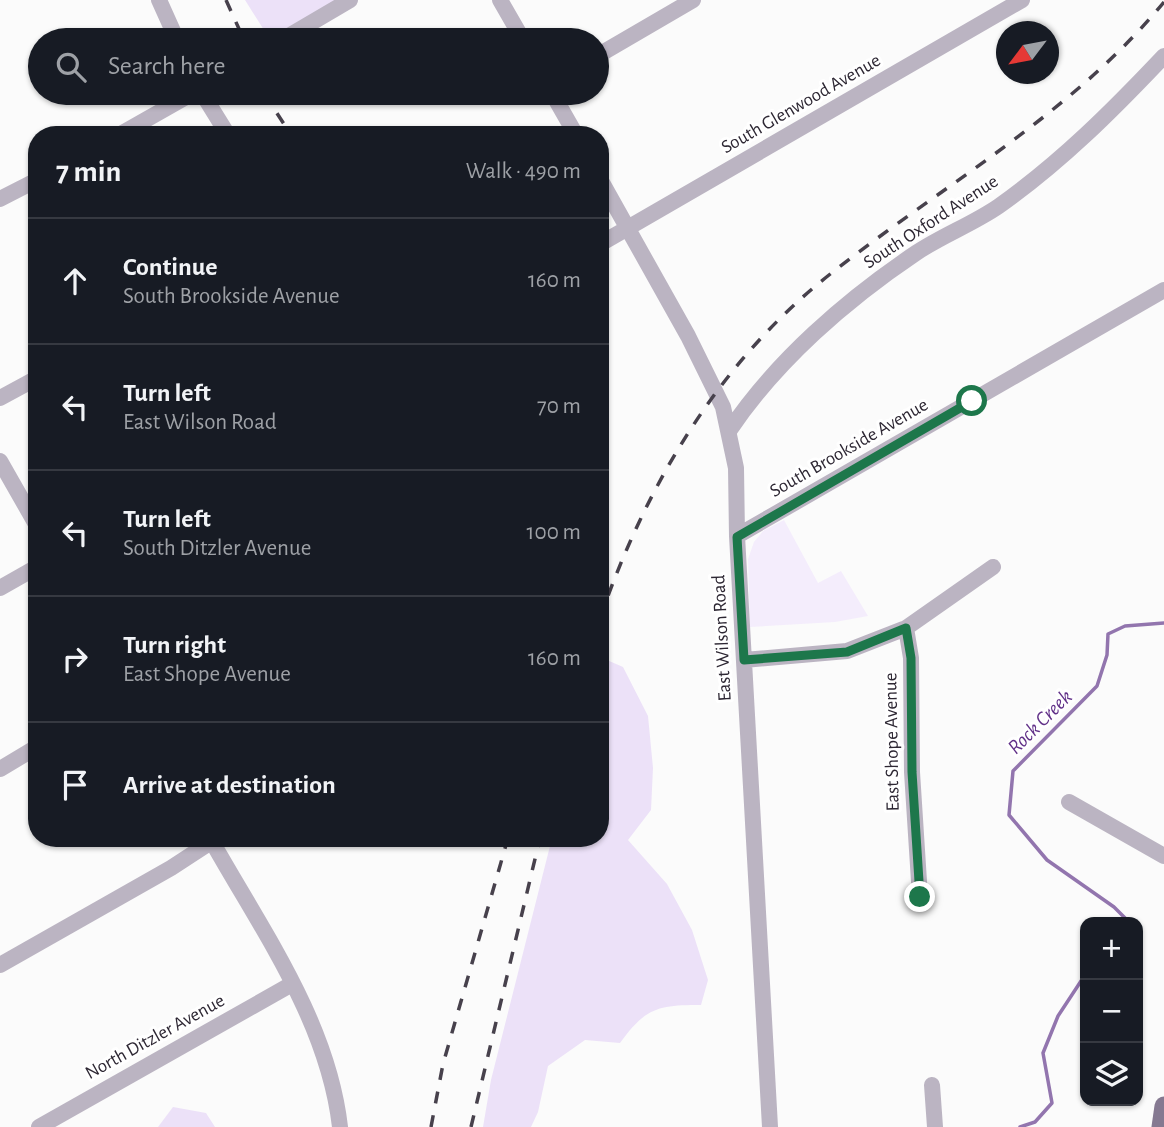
<!DOCTYPE html>
<meta charset="utf-8">
<style>
:root{--surface:#171b24;--page:#20242c;--text:#f1f3f6;--muted:#9ea1a6;--line:#363941}
body{margin:0;font-family:"Alegreya Sans",sans-serif;background:var(--page);color:var(--text)}
.controls{position:absolute;right:21px;bottom:21px;display:grid;overflow:hidden;border-radius:14px;box-shadow:0 2px 5px #0004}
.controls button{width:63px;height:63px;display:grid;place-items:center;padding:0;border:0;border-bottom:2px solid var(--line);background:var(--surface);color:var(--text);font:35px sans-serif}
.compass{position:absolute;left:996px;top:21px;width:63px;height:63px;border-radius:50%;background:var(--surface);box-shadow:0 2px 5px #0004;rotate:238deg}
.stop{position:absolute;width:21px;height:21px;margin:-16px;border:5px solid #1d774b;border-radius:50%;background:#fff}
.stop.end{background:#1d774b;border-color:#fff;box-shadow:0 2px 7px #0008}
.list{margin:0;padding:0;list-style:none}
h2{display:flex;justify-content:space-between;align-items:center;height:91px;margin:0;padding:0 28px;font-size:30px}
h2 small{font-size:23px;font-weight:400;color:var(--muted)}
.list li{display:grid;grid-template-columns:46px 1fr auto;gap:21px;align-items:center;box-sizing:border-box;height:126px;padding:0 28px;border-top:2px solid var(--line)}
.list b{display:block;font-size:26px;white-space:nowrap}
.list p{margin:0;font-size:23px;white-space:nowrap;color:var(--muted)}
.list em{font-size:23px;font-style:normal;color:var(--muted)}
.icon{flex:none;width:38px;height:38px;fill:none;stroke:currentColor;stroke-width:2;stroke-linecap:round;stroke-linejoin:round}
.map{position:relative;flex:none;width:1164px;height:1127px;overflow:hidden}
.search{position:absolute;background:var(--surface);box-shadow:0 2px 5px #0004;left:28px;top:28px;width:581px;height:77px;display:flex;align-items:center;gap:18px;box-sizing:border-box;padding:0 24px;border-radius:38px;color:var(--muted);font-size:26px}
.panel{position:absolute;background:var(--surface);box-shadow:0 2px 5px #0004;left:28px;top:126px;width:581px;height:721px;border-radius:28px}
.map>svg:first-child{display:block}
.built{fill:#f4edfc}
.green{fill:#ece1f8}
.lines{fill:none;stroke-linecap:round;stroke-linejoin:round}
.stream{stroke:#9275ae;stroke-width:3.5}
.minor{stroke:#bbb4c2;stroke-width:16}
.major{stroke:#857991;stroke-width:19}
.rail{stroke:#47414c;stroke-width:3.5;stroke-dasharray:12 12;stroke-linecap:butt}
.route{stroke:#1d774b;stroke-width:9}
.labels{text-anchor:middle;dominant-baseline:central;stroke-width:6;stroke-linejoin:round;paint-order:stroke}
.street-label{font-size:19px;fill:#2d2733;stroke:#fff}
.water-label{font-size:21px;font-style:italic;fill:#613088;stroke:#fff}
</style>
<div class="map">
<svg width="1164" height="1127" viewBox="0 0 1164 1127">
<rect width="100%" height="100%" fill="#fbfbfb"/>
<path class="built" d="M784 520 818 583 841 571 868 616 835 622 750 627 748 559 754 542 763 531Z"/>
<path class="green" d="M245 0H337L269 38Z
M600 657 623 667 648 716 653 768 651 810 628 840 667 884 692 930 708 980 701 1005C659 1005 646 1007 620 1043L585 1040 548 1066 538 1112 531 1127H483L491 1080 552 838H600Z
M173 1107 206 1113 215 1127H158Z"/>
<g class="lines">
<path class="stream" d="M1129 922 1114 907 1047 860 1009 815 1013 771 1097 686 1107 655 1108 634 1125 626 1164 623
M1020 1127 1035 1122 1052 1103 1043 1053 1058 1016 1085 975"/>
<path class="minor" d="M159 0 177 40
M500 0 523 40
M282 40 350 0
M597 56 693 0
M202 93 228 135
M552 93 576 135
M119 135 193 93
M600 179 688 336 723 407 736 468 737 536 770 1127
M0 199 37 180
M600 244 1022 0
M0 398 37 378
M729 431C776 361 846 300 916 253 943 235 973 224 999 206 1061 162 1112 111 1164 56
M0 461 37 526
M737 536 1164 290
M0 588 37 567
M906 628 911 658 912 772 920 897
M744 660 847 651 906 628 993 567
M0 769 37 747
M1069 802 1164 856
M210 838C261 929 328 1021 340 1127
M0 965 171 868 217 838
M932 1085 935 1127
M39 1127 292 984"/>
<path class="major" d="M1161 1127 1164 1106"/>
<path class="rail" d="M226 0 244 40
M264 93 291 135
M600 618C646 486 718 363 829 275 941 186 1072 114 1164 2
M431 1127 443 1064 508 838
M471 1127 540 838"/>
</g>
<g class="lines">
<path class="route" d="M920 897 912 772 911 658 906 628 847 652 744 660 737 537 972 401"/>
</g>
<g class="labels">
<g class="street-label">
<text transform="translate(801 104) rotate(-30)">South Glenwood Avenue</text>
<text transform="translate(931 222) rotate(-33)">South Oxford Avenue</text>
<text transform="translate(849 448) rotate(-30)">South Brookside Avenue</text>
<text transform="translate(722 638) rotate(-93)">East Wilson Road</text>
<text transform="translate(892 742) rotate(-91)">East Shope Avenue</text>
<text transform="translate(155 1037) rotate(-29)">North Ditzler Avenue</text>
</g>
<g class="water-label">
<text transform="translate(1040 722) rotate(-45)">Rock Creek</text>
</g>
</g>
</svg>
<div class="controls">
<button>+</button>
<button>−</button>
<button><svg class="icon" aria-label="layers" viewBox="0 0 24 24"><path d="M12 4l9 5-9 5-9-5zM3 14l9 5 9-5"/></svg></button>
</div>
<svg class="compass" viewBox="-18 -18 36 36"><path d="M0-13l5 13h-10z" fill="#e53935"/><path d="M0 13l5-13h-10z" fill="#9ea1a6"/></svg>
<div class="stop" style="left:972px;top:401px"></div>
<div class="stop end" style="left:920px;top:897px"></div>
<div class="search"><svg class="icon" aria-label="search" viewBox="0 0 24 24"><circle cx="10" cy="10" r="6"/><path d="M15 15l6 6"/></svg>Search here</div>
<section class="panel">
<h2>7 min<small>Walk · 490 m</small></h2>
<ul class="list">
<li><svg class="icon" aria-label="ahead" viewBox="0 0 24 24"><path d="M12 20V5M6 11l6-6 6 6"/></svg><div><b>Continue</b><p>South Brookside Avenue</p></div><em>160 m</em></li>
<li><svg class="icon" aria-label="left" viewBox="0 0 24 24"><path d="M17 20v-9H6M10 6l-5 5 5 5"/></svg><div><b>Turn left</b><p>East Wilson Road</p></div><em>70 m</em></li>
<li><svg class="icon" aria-label="left" viewBox="0 0 24 24"><path d="M17 20v-9H6M10 6l-5 5 5 5"/></svg><div><b>Turn left</b><p>South Ditzler Avenue</p></div><em>100 m</em></li>
<li><svg class="icon" aria-label="right" viewBox="0 0 24 24"><path d="M7 20v-9h11M14 6l5 5-5 5"/></svg><div><b>Turn right</b><p>East Shope Avenue</p></div><em>160 m</em></li>
<li><svg class="icon" aria-label="arrive" viewBox="0 0 24 24"><path d="M6 21V4h12l-3 4 3 4H6"/></svg><div><b>Arrive at destination</b></div></li>
</ul>
</section>
</div>
